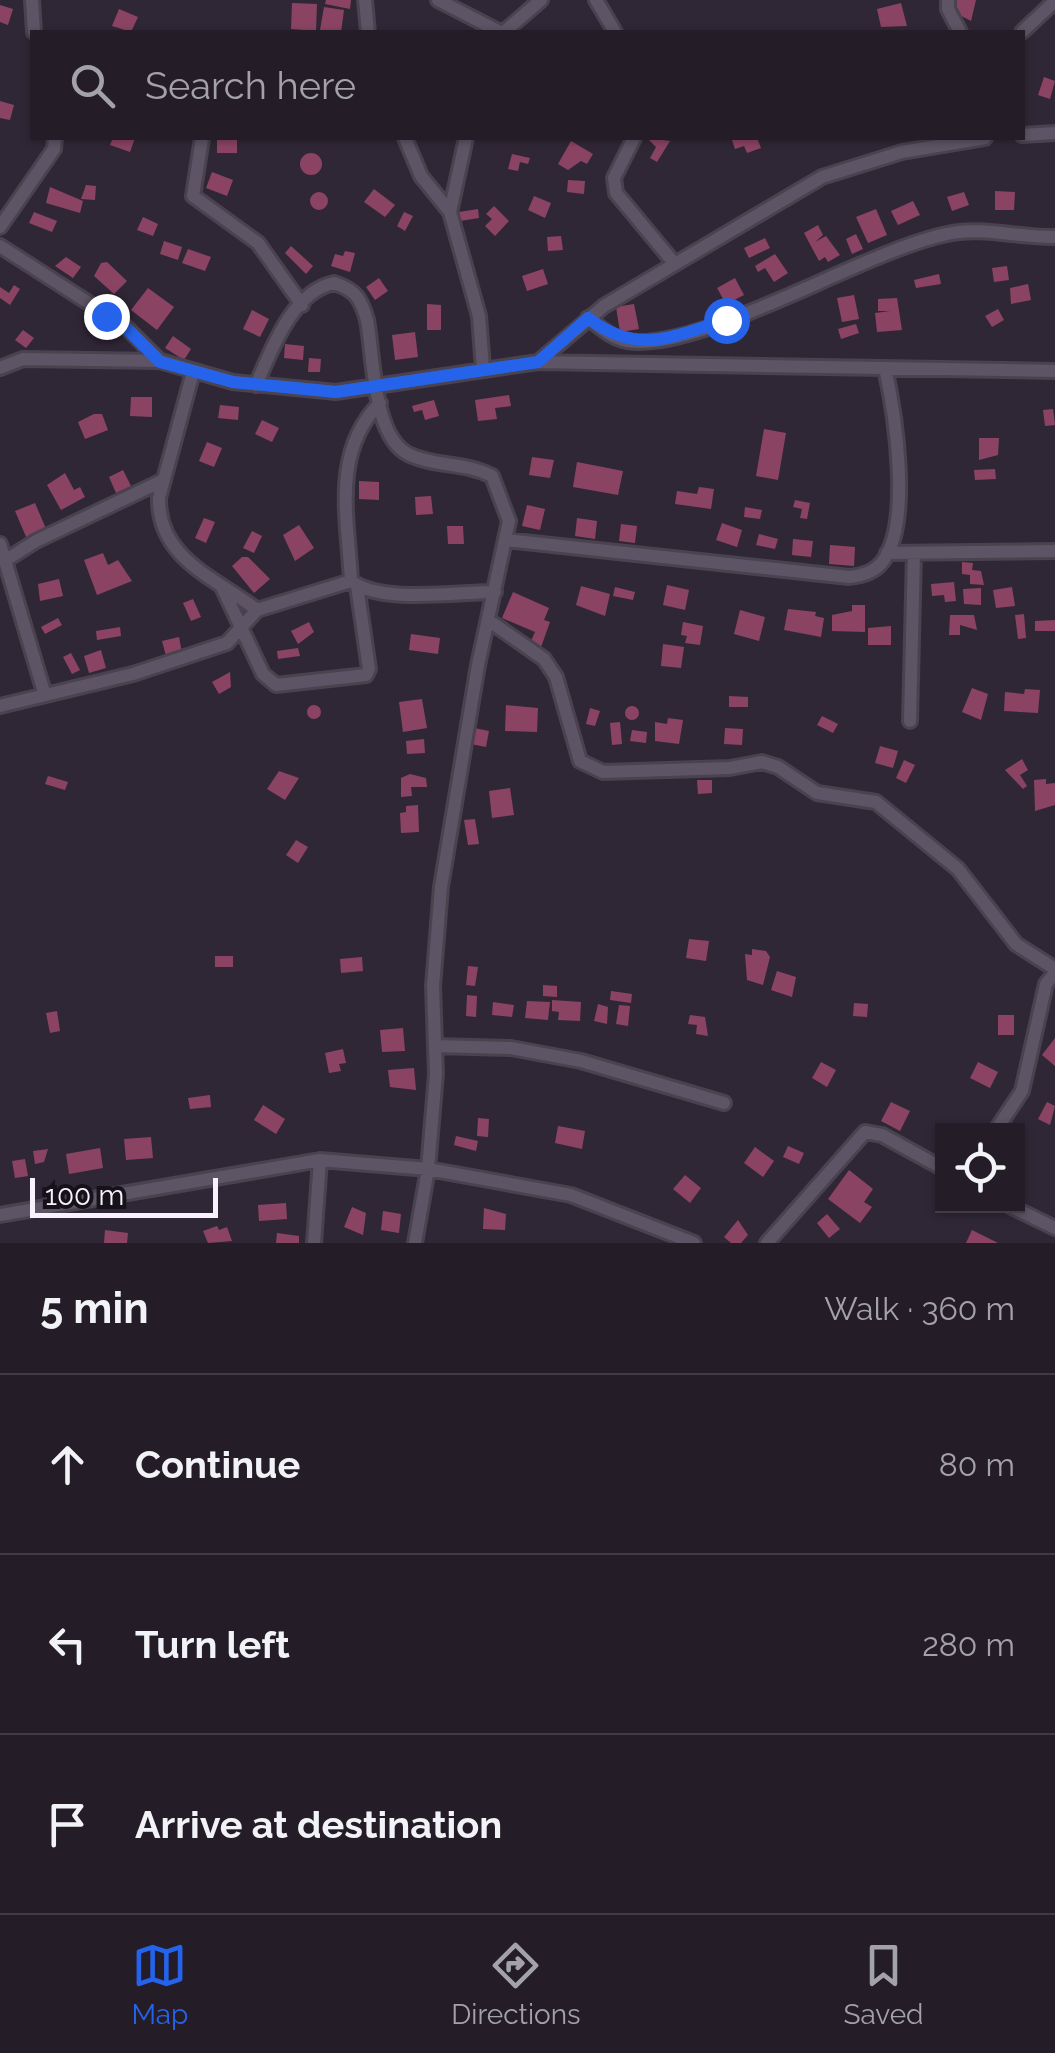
<!DOCTYPE html>
<meta charset="utf-8">
<style>
:root{--surface:#241d28;--page:#302a34;--text:#f1f3f6;--muted:#a3a2a8;--line:#413b45;--accent:#2563eb}
body{margin:0;font-family:Raleway,sans-serif;background:var(--page);color:var(--text)}
.controls{position:absolute;right:30px;bottom:30px;display:grid;overflow:hidden;border-radius:0px;box-shadow:0 2px 8px #0004}
.controls button{width:90px;height:90px;display:grid;place-items:center;padding:0;border:0;border-bottom:2px solid var(--line);background:var(--surface);color:var(--text);font:50px sans-serif}
.scale{position:absolute;left:30px;bottom:25px;width:188px;box-sizing:border-box;padding-left:10px;border:5px solid #f7f2fc;border-top:0;font-size:28px;line-height:35px;white-space:nowrap;color:#f7f2fc;-webkit-text-stroke:8px #161219;paint-order:stroke}
.stop{position:absolute;width:30px;height:30px;margin:-22px;border:8px solid #2563eb;border-radius:50%;background:#fff}
.stop.end{background:#2563eb;border-color:#fff;box-shadow:0 2px 10px #0008}
.list{margin:0;padding:0;list-style:none}
h2{display:flex;justify-content:space-between;align-items:center;height:130px;margin:0;padding:0 40px;font-size:42px}
h2 small{font-size:32px;font-weight:400;color:var(--muted)}
.list li{display:grid;grid-template-columns:65px 1fr auto;gap:30px;align-items:center;box-sizing:border-box;height:180px;padding:0 40px;border-top:2px solid var(--line)}
.list b{display:block;font-size:38px;white-space:nowrap}
.list em{font-size:32px;font-style:normal;color:var(--muted)}
.icon{flex:none;width:55px;height:55px;fill:none;stroke:currentColor;stroke-width:2;stroke-linecap:round;stroke-linejoin:round}
.map{position:relative;flex:none;width:1055px;height:1243px;overflow:hidden}
.search{position:absolute;background:var(--surface);box-shadow:0 2px 8px #0004;left:30px;right:30px;top:30px;height:110px;display:flex;align-items:center;gap:25px;box-sizing:border-box;padding:0 35px;border-radius:0px;color:var(--muted);font-size:38px}
.sheet{height:670px;background:var(--surface)}
nav{display:flex;justify-content:space-around;align-items:center;box-sizing:border-box;height:140px;border-top:2px solid var(--line);background:var(--surface);font-size:28px;color:var(--muted)}
nav a{display:grid;justify-items:center;gap:5px}
nav .on{color:var(--accent)}
.map>svg:first-child{display:block}
.building{fill:#8b4364}
.lines{fill:none;stroke-linecap:round;stroke-linejoin:round}
.minor-casing{stroke:#49424f;stroke-width:18}
.minor{stroke:#5d5465;stroke-width:12}
.route{stroke:#2563eb;stroke-width:12}
</style>
<div class="map">
<svg width="1055" height="1243" viewBox="0 0 1055 1243">
<rect width="100%" height="100%" fill="#302736"/>
<path class="building" d="M326 0H351L350 9 325 4Z
M954 0H976L971 21 952 11Z
M292 3 317 4 316 31 291 29Z
M901 3 907 26 881 27 877 9Z
M0 5 13 9 8 25 0 22Z
M324 7 344 10 341 32 320 30Z
M119 9 138 17 131 32 112 26Z
M1044 77 1055 81 1050 99 1038 95Z
M0 101 14 105 10 120 0 118Z
M113 138H135L130 152 110 145Z
M217 138H237V153H217Z
M647 138 670 141 657 162 650 158 656 147Z
M738 138H757L761 148 747 153 744 146 735 149 732 140Z
M571 141 593 154 587 164 581 161 568 170 558 164Z
M300 164a11 11 0 1 1 22 0a11 11 0 1 1-22 0Z
M512 154 530 158 528 164 520 162 518 171 508 169Z
M212 172 233 180 227 196 206 188Z
M568 180 585 181 584 194 567 192Z
M86 185 96 186 95 200 81 199Z
M50 187 83 201 80 213 46 203Z
M374 189 395 205 385 217 364 202Z
M995 191 1015 192 1014 210H995Z
M310 201a9 9 0 1 1 18 0a9 9 0 1 1-18 0Z
M964 192 969 205 952 211 947 197Z
M534 196 551 203 545 218 528 210Z
M913 201 920 215 898 225 891 211Z
M494 206 509 221 495 236 485 226 492 219 486 214Z
M478 209 479 218 460 221 459 212Z
M876 209 887 235 868 243 856 217Z
M34 212 57 221 52 232 29 223Z
M404 212 413 216 405 231 397 226Z
M143 217 158 224 153 236 137 230Z
M818 225 823 235 815 242 826 236 840 255 828 262 825 257 819 261 804 233Z
M856 234 863 249 852 254 846 239Z
M561 236 563 250 548 251 547 237Z
M765 238 770 248 749 258 744 248Z
M164 241 182 247 178 260 160 254Z
M291 246 313 266 306 274 285 253Z
M188 249 211 257 205 271 182 263Z
M345 251 355 253 350 272 331 266 335 254 343 256Z
M775 254 788 273 774 282 765 268 758 272 755 266Z
M66 257 81 267 73 278 55 266Z
M107 262 127 281 114 294 94 276 101 263Z
M1007 266 1009 280 994 282 992 268Z
M543 269 548 284 527 291 522 276Z
M939 274 941 284 916 288 914 280Z
M379 278 388 291 375 300 366 287Z
M735 278 744 295 726 304 717 288Z
M1028 284 1031 300 1011 304 1010 288Z
M14 285 20 289 10 305 0 298V287L9 293Z
M148 288 174 307 157 330 131 310Z
M854 295 859 319 842 322 837 298Z
M897 298 902 330 877 332 875 313 890 311H878V299Z
M427 304 441 305V330H427Z
M634 304 639 329 620 332 616 307Z
M998 309 1004 320 992 327 985 316Z
M252 310 269 319 260 337 243 329Z
M856 324 859 333 841 339 838 329Z
M23 330 34 338 26 348 15 340Z
M415 332 418 357 395 360 392 335Z
M173 336 191 349 184 360 165 348Z
M285 344 304 346 303 360 284 358Z
M309 358 321 359 320 372H308Z
M509 395 511 406 495 408 497 419 478 421 475 400Z
M131 397H152V417L130 416Z
M434 400 439 416 425 420 422 410 414 412 412 406Z
M220 405 239 407 238 420 218 418Z
M1053 409 1055 425 1045 426 1043 410Z
M94 414H102L108 430 85 439 78 422Z
M262 420 279 428 272 442 255 434Z
M764 429 786 433 778 480 756 476Z
M979 438H999L998 455 979 460Z
M207 442 222 448 214 467 199 461Z
M532 457 554 460 550 478 529 475Z
M577 462 623 471 618 495 573 487Z
M995 469 996 479 975 480 974 470Z
M123 470 131 486 116 493 109 477Z
M65 473 74 490 80 487 85 497 61 510 47 485Z
M359 481 379 482V500L359 499Z
M699 487 714 489 711 509 675 504 677 491 697 494Z
M431 496 433 514 416 515 415 497Z
M795 500 810 503 807 519 800 518 802 509 793 507Z
M35 503 47 531 27 539 15 511Z
M527 505 545 509 540 530 522 526Z
M745 507 762 510 760 519 744 517Z
M204 518 215 522 206 543 195 538Z
M577 518 597 521 595 539 575 536Z
M722 523 742 530 737 547 716 540Z
M621 524 637 526 635 543 619 541Z
M299 525 314 548 295 561 283 535Z
M447 526H463L464 544H448Z
M252 531 262 536 254 553 243 548Z
M759 534 778 539 775 549 756 545Z
M793 539 813 541 811 557 792 555Z
M830 545 855 547 854 566 829 564Z
M103 553 108 565 118 560 132 581 97 595 84 560Z
M242 557H248L270 579 254 593 232 566Z
M962 562 973 563 972 570 981 571 984 585 970 584V575L962 574Z
M59 579 63 596 40 601 38 584Z
M954 582 956 601 945 602 944 595 932 596 931 584Z
M667 585 689 590 685 610 663 605Z
M581 586 610 594 605 616 576 605Z
M615 587 635 592 633 600 613 596Z
M1012 587 1015 606 996 608 993 590Z
M981 588V605L964 604 963 589Z
M513 592 549 608 544 620 550 622 540 650 529 645 535 632 502 618Z
M193 599 201 617 191 621 183 603Z
M852 605H865V632L832 631V615L852 611Z
M788 609 816 612 815 616 824 618 821 637 784 630Z
M740 610 765 617 759 641 734 634Z
M1024 614 1026 638 1018 639 1015 615Z
M950 615H974L977 630 960 625V635H949Z
M58 618 62 625 45 634 41 627Z
M1055 620V631H1035V621Z
M309 622 314 632 298 644 291 631Z
M683 622 703 626 700 645 685 643 687 636 681 635Z
M891 626V645H868V628Z
M120 627 121 636 97 640 96 631Z
M411 634 440 638 438 654 409 650Z
M179 637 182 653 166 656 162 641Z
M663 644 684 647 681 668 661 666Z
M298 648 300 656 278 659 277 651Z
M101 650 106 668 89 673 84 656Z
M71 653 80 670 72 674 63 657Z
M230 672 231 687 219 694 212 682Z
M972 688 988 694 981 720 962 712Z
M1025 689 1040 690 1038 713 1004 711 1005 692 1024 694Z
M729 696 748 697V707H729Z
M422 699 427 728 403 732 399 702Z
M307 712a7 7 0 1 1 14 0a7 7 0 1 1-14 0Z
M506 705 538 708 537 732 505 731Z
M625 713a7 7 0 1 1 14 0a7 7 0 1 1-14 0Z
M590 708 600 711 595 726 586 724Z
M822 716 838 724 833 733 817 725Z
M668 718 683 720 679 744 655 741V722L667 724Z
M620 722 622 744 612 745 610 723Z
M474 728 489 731 486 747 471 744Z
M725 728 743 729 742 745 724 744Z
M632 730 647 732 646 743 630 741Z
M424 739 425 753 407 754 406 741Z
M880 746 898 751 893 768 875 763Z
M1022 759 1028 770 1020 775 1027 786 1023 789 1005 770Z
M904 760 915 765 906 783 896 778Z
M279 771 299 778 285 800 267 789Z
M410 774 426 778 427 787H411L412 796 401 797V778Z
M48 776 68 782 65 790 45 784Z
M1046 779V784L1055 783V805L1035 811 1034 780Z
M697 780H712V793L698 794Z
M510 788 514 815 492 818 489 791Z
M418 805 419 832 401 833 400 813 406 812V806Z
M475 819 479 844 468 845 464 820Z
M296 840 308 847 298 863 286 855Z
M689 939 709 941 706 961 686 958Z
M752 949 766 951 770 957 763 985 747 980 745 954 752 955Z
M215 956H233V967H215Z
M362 957 363 971 341 973 340 959Z
M468 966 478 967 475 986 466 985Z
M777 971 796 977 792 997 771 990Z
M543 985 557 986V997L543 996Z
M611 991 632 994 631 1003 610 1000Z
M467 995 477 996 476 1017 466 1016Z
M552 1000 581 1002 580 1021 558 1020 559 1012 552 1011Z
M527 1001 550 1002 548 1020 525 1018Z
M493 1002 514 1005 512 1017 492 1015Z
M854 1003 868 1004 867 1017 853 1016Z
M598 1004 608 1007 607 1024 594 1021Z
M619 1005 630 1006 628 1026 616 1024Z
M57 1011 60 1031 50 1033 46 1013Z
M690 1015 705 1017 708 1036 696 1034 697 1025 688 1024Z
M998 1015H1014V1035H998Z
M403 1028 405 1051 382 1052 380 1030Z
M1055 1038V1066L1042 1055Z
M343 1049 346 1063 339 1064 341 1071 329 1073 325 1053Z
M821 1062 836 1070 827 1087 812 1078Z
M978 1062 998 1072 990 1088 970 1078Z
M414 1068 416 1090 390 1087 388 1070Z
M210 1095 211 1107 190 1109 188 1098Z
M891 1102 910 1111 900 1131 881 1121Z
M1047 1102 1055 1106 1050 1125 1038 1119Z
M263 1105 285 1119 276 1134 254 1120Z
M478 1118 489 1119 488 1137 477 1136Z
M558 1126 585 1131 582 1149 555 1143Z
M456 1136 478 1141 476 1151 454 1145Z
M151 1137 153 1158 126 1160 124 1139Z
M788 1146 804 1153 799 1164 783 1157Z
M755 1147 774 1161 763 1177 744 1163Z
M100 1148 103 1168 69 1174 66 1154Z
M48 1149 44 1162 35 1164 33 1151Z
M25 1159 28 1176 15 1178 12 1161Z
M849 1170 873 1189 864 1202 872 1207 860 1223 828 1199Z
M685 1175 701 1188 690 1203 673 1189Z
M286 1203 287 1219 259 1221 258 1205Z
M352 1207 366 1213 363 1235 344 1227Z
M484 1208 506 1214 505 1230 483 1229Z
M383 1211 401 1214 399 1233 381 1230Z
M827 1214 840 1229 829 1238 817 1223Z
M738 1220 748 1235 741 1243H731L724 1237Z
M217 1226 219 1230 227 1227 232 1241 208 1243 203 1231Z
M105 1230 128 1233 127 1243H104Z
M972 1230 998 1243H966Z
M277 1233 299 1236V1243H276Z"/>
<g class="lines">
<g class="minor-casing">
<path id="minor" d="M32 0 34 32
M365 0 368 32
M438 0 500 32
M596 0 615 32
M948 0V9L960 32
M504 32 541 0
M1022 32 1055 1
M1022 135 1055 133
M202 138 193 196 258 243 302 305
M405 138 421 176 450 212
M466 138 450 212 479 316 483 369
M634 138 614 178 616 193 674 263
M0 227 54 149 55 138
M0 246 126 327 160 361
M588 318C600 327 611 338 627 341 700 353 863 251 947 234 981 226 1020 238 1055 237
M538 362 1055 371
M0 368 23 359 160 361 233 382 336 392 538 362 604 306 822 177 902 152 985 138
M193 372 159 498C158 559 216 578 257 610L351 581
M256 385C272 349 292 292 334 283 356 290 361 299 367 320 374 356 372 438 410 455 436 467 465 462 492 476L509 521 478 665 441 887 433 986 436 1074 428 1169 415 1243
M380 403C331 452 348 519 351 581 381 604 457 592 495 592
M505 540 849 577C861 576 875 572 883 561 912 522 895 413 885 368
M0 544 44 692
M887 553 1055 551
M6 560 36 541 164 480
M222 587 263 674 276 685 366 675 369 669 357 586
M488 620 544 659 556 677 580 761 603 772 730 768 762 762 778 767 817 793 876 802 958 869 1016 944 1055 969
M0 706 133 674 227 643 257 610
M910 721 914 553
M435 1046 511 1048 581 1061 724 1103
M996 1130 1022 1091 1046 984 1055 973
M1010 1206 1055 1228
M0 1215 320 1160 428 1169 571 1195 694 1243
M314 1243 320 1160
M767 1243 865 1132 882 1135 942 1168"/>
</g>
<use href="#minor" class="minor"/>
</g>
<g class="lines">
<path class="route" d="M106 316 126 328 160 362 233 382 336 392 538 362 588 318C638 356 670 337 726 320"/>
</g>
</svg>
<div class="controls">
<button><svg class="icon" aria-label="locate" viewBox="0 0 24 24"><circle cx="12" cy="12" r="6"/><path d="M12 2v4M12 18v4M2 12h4M18 12h4"/></svg></button>
</div>
<div class="scale">100 m</div>
<div class="stop" style="left:726px;top:320px"></div>
<div class="stop end" style="left:106px;top:316px"></div>
<div class="search"><svg class="icon" aria-label="search" viewBox="0 0 24 24"><circle cx="10" cy="10" r="6"/><path d="M15 15l6 6"/></svg>Search here</div>
</div>
<section class="sheet">
<h2>5 min<small>Walk · 360 m</small></h2>
<ul class="list">
<li><svg class="icon" aria-label="ahead" viewBox="0 0 24 24"><path d="M12 20V5M6 11l6-6 6 6"/></svg><div><b>Continue</b></div><em>80 m</em></li>
<li><svg class="icon" aria-label="left" viewBox="0 0 24 24"><path d="M17 20v-9H6M10 6l-5 5 5 5"/></svg><div><b>Turn left</b></div><em>280 m</em></li>
<li><svg class="icon" aria-label="arrive" viewBox="0 0 24 24"><path d="M6 21V4h12l-3 4 3 4H6"/></svg><div><b>Arrive at destination</b></div></li>
</ul>
</section>
<nav>
<a class="on"><svg class="icon" aria-label="map" viewBox="0 0 24 24"><path d="M3 6l6-2 6 2 6-2v14l-6 2-6-2-6 2zM9 4v14M15 6v14"/></svg>Map</a>
<a><svg class="icon" aria-label="directions" viewBox="0 0 24 24"><path d="M12 3l9 9-9 9-9-9zM9 14v-3h6M13 9l2 2-2 2"/></svg>Directions</a>
<a><svg class="icon" aria-label="saved" viewBox="0 0 24 24"><path d="M7 4h10v16l-5-4-5 4z"/></svg>Saved</a>
</nav>
